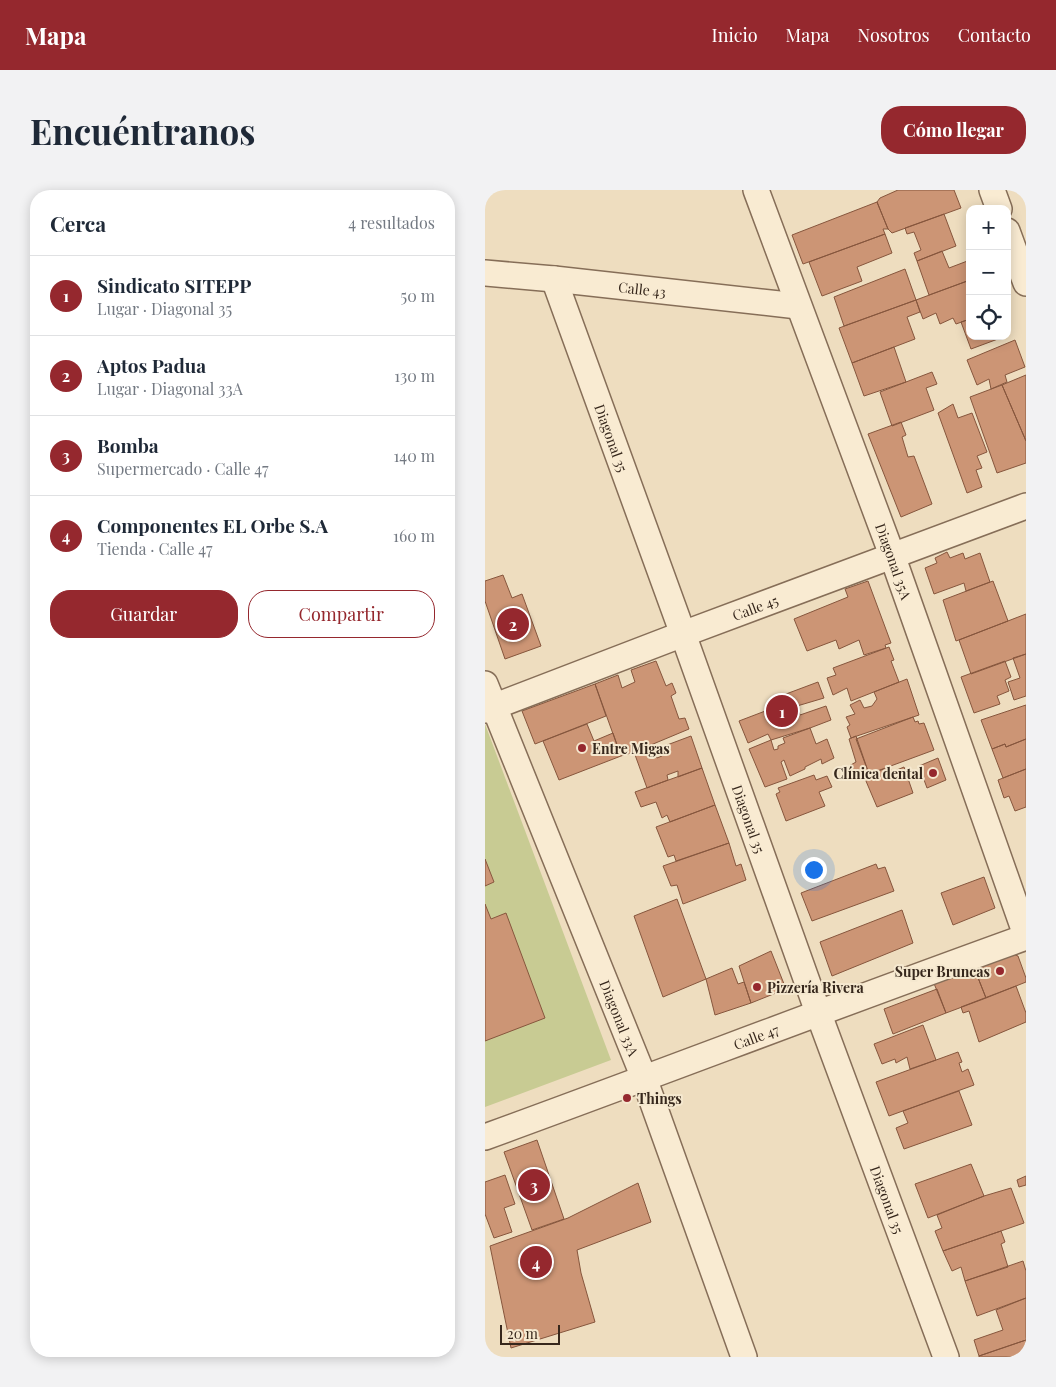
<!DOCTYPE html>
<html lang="es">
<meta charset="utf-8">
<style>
:root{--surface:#fff;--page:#f2f2f3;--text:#1f2937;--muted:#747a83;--line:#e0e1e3;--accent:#95282e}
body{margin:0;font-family:"Playfair Display",serif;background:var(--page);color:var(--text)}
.controls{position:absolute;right:15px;top:15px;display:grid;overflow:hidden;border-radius:10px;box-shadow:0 2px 12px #0003}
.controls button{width:45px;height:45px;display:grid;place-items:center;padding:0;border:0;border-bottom:1px solid var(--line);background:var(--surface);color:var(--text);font:25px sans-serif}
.scale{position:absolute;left:15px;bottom:12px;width:60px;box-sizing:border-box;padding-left:5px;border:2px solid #36271c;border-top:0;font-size:14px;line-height:18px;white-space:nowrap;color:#36271c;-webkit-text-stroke:4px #f5e8cf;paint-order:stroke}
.you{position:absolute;left:328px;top:679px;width:18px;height:18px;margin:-12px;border:4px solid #fff;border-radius:50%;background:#1a73e8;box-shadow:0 0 0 8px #1a73e833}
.badge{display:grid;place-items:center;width:32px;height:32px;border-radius:50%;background:var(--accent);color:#fff;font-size:16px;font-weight:700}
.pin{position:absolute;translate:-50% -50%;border:2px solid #fff;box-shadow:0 1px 5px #0006}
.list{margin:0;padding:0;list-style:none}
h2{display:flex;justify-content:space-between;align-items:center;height:65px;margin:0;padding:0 20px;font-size:21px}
h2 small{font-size:16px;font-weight:400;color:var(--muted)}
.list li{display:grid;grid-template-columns:32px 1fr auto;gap:15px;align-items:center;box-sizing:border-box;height:80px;padding:0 20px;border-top:1px solid var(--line)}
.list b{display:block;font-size:19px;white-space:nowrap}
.list p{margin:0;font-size:16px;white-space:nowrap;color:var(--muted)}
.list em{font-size:16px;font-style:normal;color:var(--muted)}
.actions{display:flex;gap:10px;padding:15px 20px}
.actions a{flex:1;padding:11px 0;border:1px solid var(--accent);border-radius:20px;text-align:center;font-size:18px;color:var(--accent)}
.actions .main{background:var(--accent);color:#fff}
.icon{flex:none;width:28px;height:28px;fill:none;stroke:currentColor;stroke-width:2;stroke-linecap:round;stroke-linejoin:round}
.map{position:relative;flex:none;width:541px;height:1167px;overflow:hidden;border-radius:20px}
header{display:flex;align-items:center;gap:30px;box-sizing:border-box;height:70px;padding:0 25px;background:var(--accent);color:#fff}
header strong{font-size:24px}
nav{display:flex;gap:28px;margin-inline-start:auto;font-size:18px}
.intro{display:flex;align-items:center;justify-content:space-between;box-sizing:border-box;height:120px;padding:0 30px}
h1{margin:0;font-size:35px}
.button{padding:12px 22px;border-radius:20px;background:var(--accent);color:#fff;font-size:18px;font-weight:700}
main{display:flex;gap:30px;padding:0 30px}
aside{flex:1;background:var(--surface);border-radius:20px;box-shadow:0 2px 12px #0003}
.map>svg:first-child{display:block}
.green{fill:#c8cb93}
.building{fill:#cc9575;stroke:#86563d}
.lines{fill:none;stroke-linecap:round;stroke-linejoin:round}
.minor-casing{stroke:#866e58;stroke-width:28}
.minor{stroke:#f9ebd2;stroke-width:25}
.poi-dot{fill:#95282e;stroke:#f5e8cf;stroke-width:2}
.labels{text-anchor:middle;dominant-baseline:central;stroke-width:4;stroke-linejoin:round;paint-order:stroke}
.street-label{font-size:14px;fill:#36271c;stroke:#f5e8cf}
.poi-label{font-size:14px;font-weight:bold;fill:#36271c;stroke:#f5e8cf;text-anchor:start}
</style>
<header>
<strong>Mapa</strong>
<nav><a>Inicio</a><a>Mapa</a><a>Nosotros</a><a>Contacto</a></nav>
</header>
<div class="intro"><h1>Encuéntranos</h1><a class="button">Cómo llegar</a></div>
<main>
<aside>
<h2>Cerca<small>4 resultados</small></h2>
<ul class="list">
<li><span class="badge">1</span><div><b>Sindicato SITEPP</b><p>Lugar · Diagonal 35</p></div><em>50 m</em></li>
<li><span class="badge">2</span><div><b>Aptos Padua</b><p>Lugar · Diagonal 33A</p></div><em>130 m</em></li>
<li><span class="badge">3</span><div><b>Bomba</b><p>Supermercado · Calle 47</p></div><em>140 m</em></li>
<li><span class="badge">4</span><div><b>Componentes EL Orbe S.A</b><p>Tienda · Calle 47</p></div><em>160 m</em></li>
</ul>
<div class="actions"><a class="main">Guardar</a><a>Compartir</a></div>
</aside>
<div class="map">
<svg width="541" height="1167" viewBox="0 0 541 1167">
<rect width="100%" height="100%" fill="#eeddbf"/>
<path class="green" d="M0 534 126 870 0 917V851L20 724 6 729 0 714V696L9 692 0 669Z"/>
<path class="building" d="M413 0H469L476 18 407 43 403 39 392 12 395 8Z
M392 12 403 39H398L400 44 318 74 307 45Z
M459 24 471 56 432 71 429 63 436 60 429 42 422 44 420 38Z
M400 44 407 63 372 77 377 91 337 106 324 72Z
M457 61 464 78 485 70V90L444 105 432 71Z
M420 79 431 110 359 136 349 107Z
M485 90V129L471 134 468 128 455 134 451 123 438 129 431 110Z
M431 110 435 122 422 127 430 149 367 173 354 138Z
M485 129V146H521L486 159 476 132Z
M530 150 540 177 520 185 522 192 506 199 504 189 492 195 482 170Z
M409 157 421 192 379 206 367 173Z
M447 182 452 194 441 198 449 220 407 236 395 202Z
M541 185V251L517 195Z
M517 195 541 251V273L512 283 485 207Z
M468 214 473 228 487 223 502 262 492 266 497 278 491 280 497 297 482 303 453 223Z
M416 232 421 245 417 247 423 267 429 266 447 314 416 327 383 244Z
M462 362 465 368 478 363 480 369 495 363 505 392 481 401 479 393 449 404 440 378 452 373 450 368Z
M18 385 27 408 37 404 56 456 20 469 0 411V391Z
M383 391 406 453 400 455 401 458 379 465 374 450 354 459 351 450 322 461 309 429 363 407 360 399Z
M508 391 523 431 471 451 458 410Z
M541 424V464L486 484 474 450Z
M404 457 409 470 406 471 414 492 366 511 362 498 348 505 342 488 351 485 348 478Z
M541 464V506L529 510 523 492 535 488 528 468Z
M171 471 181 496 187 493 191 503 186 506 194 529 200 528 204 539 149 562 136 566 110 494 133 485 137 498 150 492 146 480Z
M520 471 526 487 520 490 524 501 512 506 515 514 489 523 476 487Z
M422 489 434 525 366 548 362 537 365 535 361 527 370 524 365 515 375 510 379 518 387 516 392 509 389 502Z
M333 492 339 508 312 516 315 525 341 516 346 530 325 538 286 550 283 544 263 553 254 531 296 515 293 507Z
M110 494 121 526 50 554 37 521Z
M541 515V549L521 557 520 554 507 559 496 530Z
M428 527 430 532 433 531 434 534 439 533 449 560 384 584 371 549Z
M102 534 109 551 128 543 136 566 74 590 58 551Z
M325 538 331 554 342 549 349 568 337 574 336 569 320 577V579L305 586 299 570 296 572 302 589 280 597 264 559 286 550 289 560 293 559V556L300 553 298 548Z
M206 546 217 578 193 587V581L182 585 183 590 162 598 149 562 167 555 172 568 177 566 176 562 184 559 182 555Z
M371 546 383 581 369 587 364 576 371 572 364 549Z
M541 549V579L518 588 507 559 520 554 521 557Z
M453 568 461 590 442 598 434 576Z
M405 577 407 582 419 577 428 603 392 617 378 584 383 581 384 584Z
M217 578 230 615 185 632 182 625 177 628 171 612 156 617 150 602Z
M541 579V617L530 621 524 606 519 608 513 590Z
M329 585 331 590 342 586 347 597 334 602 340 616 301 631 291 604 295 602 293 598Z
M230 615 244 653 191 671 189 665 183 667 171 637Z
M244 653 251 676 256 674 261 690 198 714 192 695 186 696 178 676Z
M0 669 9 692 0 696Z
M391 674 393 679 400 677 409 701 327 731 316 703Z
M499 687 510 718 468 735 456 703Z
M192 709 221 789 178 807 149 726Z
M0 714 6 729 21 723 60 828 0 851Z
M417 720 428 753 347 786 335 752Z
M286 761 301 799 266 813 254 776Z
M523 762 533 766 541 788V792L501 808 488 775Z
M488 775 501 808 461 823 448 791Z
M247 778 253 794 259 792 266 813 230 825 221 789Z
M531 796 541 823V832L494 852 484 821 478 823 476 817Z
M452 799 461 823 408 844 399 819Z
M438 835 451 870 425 879 422 867 411 873 410 869 397 874 389 854Z
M473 862 477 872 474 873 477 882 483 879 489 895 404 926 391 892Z
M474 901 487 935 419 959 411 938 423 933 418 921Z
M52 950 79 1029 47 1040 19 962Z
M486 974 499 1006 443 1028 430 994Z
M20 985 30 1014 19 1018 27 1042 9 1048 0 1024V992Z
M541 986V995L534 997 532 990Z
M153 993 166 1032 92 1060 96 1083 110 1132 26 1158 5 1056 83 1028Z
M526 998 539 1033 458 1061 450 1041 457 1038 452 1025 499 1006Z
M516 1041 520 1052 516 1054 523 1077 480 1091 476 1077 467 1081 458 1061Z
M538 1071 541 1081V1108L492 1126 480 1091Z
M541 1108V1150L494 1166 489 1150 518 1140 511 1120Z
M541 1150V1167H494V1166Z"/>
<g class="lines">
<g class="minor-casing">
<g id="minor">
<path id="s1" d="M271 0 407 365 541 745"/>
<path d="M507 0 514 19"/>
<path d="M522 41 541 93"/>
<path id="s2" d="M0 83 69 89 313 116"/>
<path id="s3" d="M69 89 198 444 333 822 461 1167"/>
<path id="s4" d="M0 494 159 888 259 1167"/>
<path id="s5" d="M0 520 198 444 541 316"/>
<path id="s6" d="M0 947C181 881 360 812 541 747"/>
</g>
</g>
<use href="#minor" class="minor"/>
</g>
<g class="poi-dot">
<circle cx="97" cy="558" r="5"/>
<circle cx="448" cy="583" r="5"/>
<circle cx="515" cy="781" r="5"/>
<circle cx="272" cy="797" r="5"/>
<circle cx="142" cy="908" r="5"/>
</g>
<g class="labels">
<g class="street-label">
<text stroke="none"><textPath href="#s2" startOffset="158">Calle 43</textPath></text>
<text stroke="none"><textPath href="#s3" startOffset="169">Diagonal 35</textPath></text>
<text stroke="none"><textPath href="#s1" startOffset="396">Diagonal 35A</textPath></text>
<text stroke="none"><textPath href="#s5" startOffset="289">Calle 45</textPath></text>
<text stroke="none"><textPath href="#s3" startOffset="574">Diagonal 35</textPath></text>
<text stroke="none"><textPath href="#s4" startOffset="360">Diagonal 33A</textPath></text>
<text stroke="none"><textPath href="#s6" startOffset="289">Calle 47</textPath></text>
<text stroke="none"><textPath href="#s3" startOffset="979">Diagonal 35</textPath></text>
</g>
<g class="poi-label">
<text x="107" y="558">Entre Migas</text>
<text x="438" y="583" text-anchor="end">Clínica dental</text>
<text x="505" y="781" text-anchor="end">Super Bruncas</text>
<text x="282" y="797">Pizzería Rivera</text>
<text x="152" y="908">Things</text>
</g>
</g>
</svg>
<div class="controls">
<button>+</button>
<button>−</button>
<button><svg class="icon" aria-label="locate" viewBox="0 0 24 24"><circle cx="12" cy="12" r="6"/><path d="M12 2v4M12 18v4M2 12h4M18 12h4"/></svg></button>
</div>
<div class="scale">20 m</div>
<div class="you"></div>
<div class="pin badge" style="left:297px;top:521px">1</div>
<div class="pin badge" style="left:28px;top:434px">2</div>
<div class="pin badge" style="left:49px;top:995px">3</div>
<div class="pin badge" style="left:51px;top:1072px">4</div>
</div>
</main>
